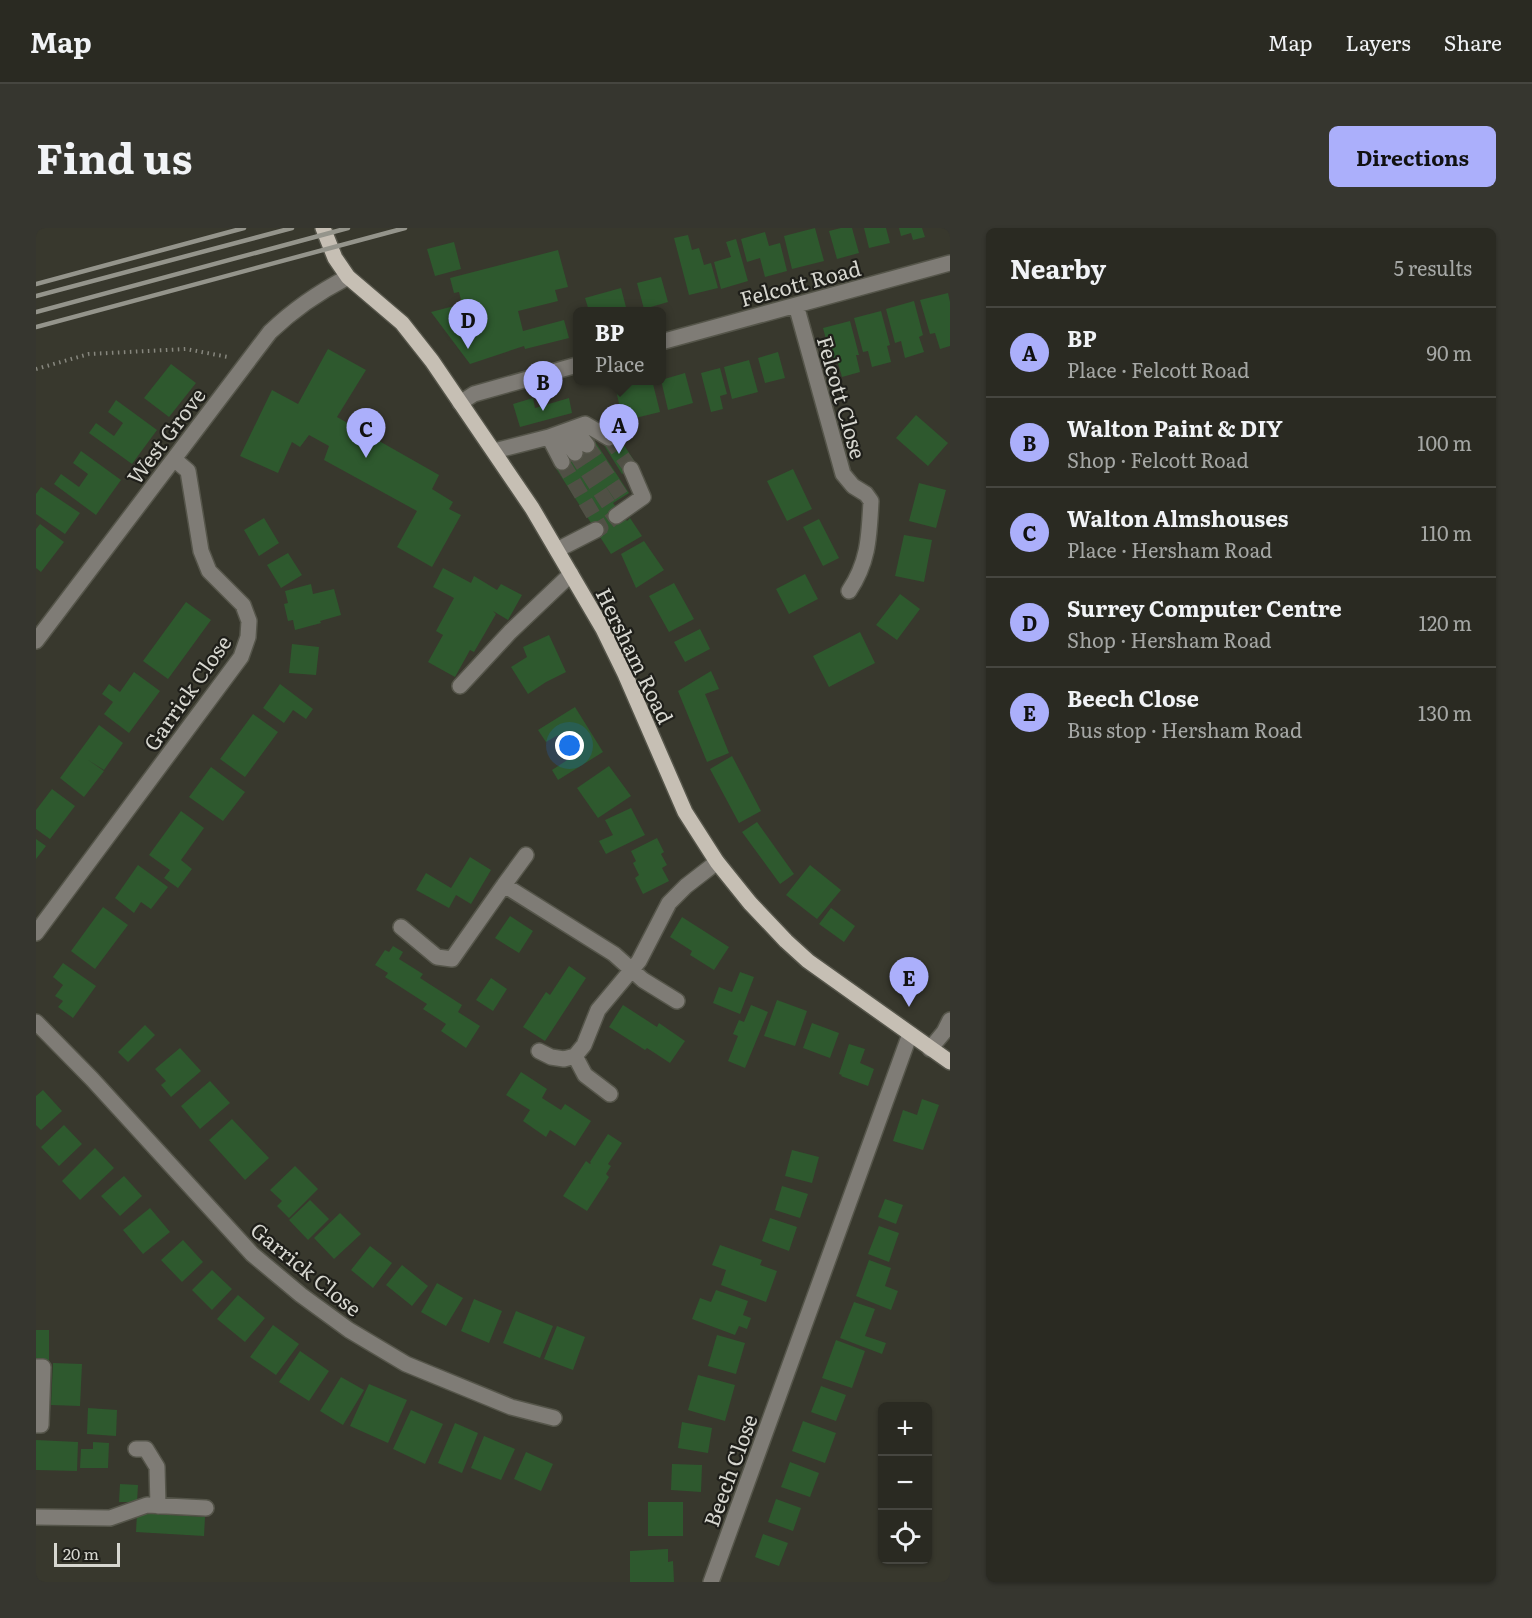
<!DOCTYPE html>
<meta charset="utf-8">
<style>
:root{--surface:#2a2a22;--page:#36362f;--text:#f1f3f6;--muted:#a5a7a5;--line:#464640;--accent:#abaffb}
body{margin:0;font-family:Literata,serif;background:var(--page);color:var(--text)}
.controls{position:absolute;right:18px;bottom:18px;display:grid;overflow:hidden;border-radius:9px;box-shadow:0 2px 4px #0004}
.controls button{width:54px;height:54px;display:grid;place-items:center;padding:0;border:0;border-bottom:2px solid var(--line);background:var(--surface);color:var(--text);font:30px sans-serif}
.scale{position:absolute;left:18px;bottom:15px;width:66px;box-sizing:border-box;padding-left:6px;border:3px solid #d7d7d0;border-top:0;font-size:16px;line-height:21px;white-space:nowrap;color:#d7d7d0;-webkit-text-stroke:4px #1f1f1a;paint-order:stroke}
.you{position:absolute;left:534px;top:518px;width:21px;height:21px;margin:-15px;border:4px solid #fff;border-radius:50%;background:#1a73e8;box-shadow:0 0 0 9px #1a73e833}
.badge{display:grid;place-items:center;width:39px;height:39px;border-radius:50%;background:var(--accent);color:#111;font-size:20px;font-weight:700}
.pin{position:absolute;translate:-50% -50px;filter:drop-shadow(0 2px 3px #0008)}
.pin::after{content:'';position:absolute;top:32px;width:21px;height:18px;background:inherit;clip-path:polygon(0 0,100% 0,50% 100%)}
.popup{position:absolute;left:537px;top:79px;width:93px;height:78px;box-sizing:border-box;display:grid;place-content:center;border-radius:9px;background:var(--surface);filter:drop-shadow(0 2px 4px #0005);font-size:20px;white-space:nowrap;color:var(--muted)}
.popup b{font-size:22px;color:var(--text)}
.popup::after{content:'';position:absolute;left:50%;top:100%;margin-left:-12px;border:12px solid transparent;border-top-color:var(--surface)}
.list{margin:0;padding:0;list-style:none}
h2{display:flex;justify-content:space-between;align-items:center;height:78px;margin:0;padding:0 24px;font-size:26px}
h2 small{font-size:20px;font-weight:400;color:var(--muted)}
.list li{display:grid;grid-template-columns:39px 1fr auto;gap:18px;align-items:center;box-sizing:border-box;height:90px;padding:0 24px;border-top:2px solid var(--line)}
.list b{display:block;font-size:22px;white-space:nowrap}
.list p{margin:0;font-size:20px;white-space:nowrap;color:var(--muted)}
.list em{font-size:20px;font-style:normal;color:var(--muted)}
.icon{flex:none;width:33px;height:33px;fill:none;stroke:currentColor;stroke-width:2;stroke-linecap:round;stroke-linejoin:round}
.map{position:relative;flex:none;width:914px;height:1354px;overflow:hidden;border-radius:9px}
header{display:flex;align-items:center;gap:36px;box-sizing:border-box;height:84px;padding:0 30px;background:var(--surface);border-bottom:2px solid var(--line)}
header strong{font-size:28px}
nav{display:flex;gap:33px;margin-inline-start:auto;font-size:21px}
.intro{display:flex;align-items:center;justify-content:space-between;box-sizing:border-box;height:144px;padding:0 36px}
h1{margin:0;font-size:42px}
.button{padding:15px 27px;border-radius:9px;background:var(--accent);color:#111;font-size:21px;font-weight:700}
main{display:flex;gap:36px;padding:0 36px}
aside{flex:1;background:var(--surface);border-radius:9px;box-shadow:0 2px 4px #0004}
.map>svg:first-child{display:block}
.building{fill:#2e592e}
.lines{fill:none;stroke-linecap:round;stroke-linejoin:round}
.minor-tunnel{stroke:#505045;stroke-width:15;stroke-dasharray:15 8;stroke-linecap:butt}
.minor-casing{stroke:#55554a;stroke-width:18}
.major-casing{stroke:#55554a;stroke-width:18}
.path{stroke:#87877e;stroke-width:4;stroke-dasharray:1.5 4.5;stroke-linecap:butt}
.minor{stroke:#7f7c76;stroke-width:15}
.major{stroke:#c6bfb4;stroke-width:15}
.rail{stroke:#94948b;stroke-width:4.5}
.labels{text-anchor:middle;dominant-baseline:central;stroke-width:4.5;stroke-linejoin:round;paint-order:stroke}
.street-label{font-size:21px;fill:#d7d7d0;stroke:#1f1f1a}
</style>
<header>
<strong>Map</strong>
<nav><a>Map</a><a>Layers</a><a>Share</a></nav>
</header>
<div class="intro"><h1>Find us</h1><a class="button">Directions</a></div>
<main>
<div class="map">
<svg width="914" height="1354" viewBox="0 0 914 1354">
<rect width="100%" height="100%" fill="#38382d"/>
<path class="building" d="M779 0 788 33 756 41 748 8Z
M805 0H816L823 25 801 31 793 3Z
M828 0H850L854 15 833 20Z
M863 0H886L889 9 877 12 875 5 865 8Z
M729 4 733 18 744 15 751 43 729 49 724 30 711 34 705 11Z
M652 7 656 22 663 20 668 37 675 35 682 60 653 67 638 10Z
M700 11 712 53 685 61 678 34 695 29 690 14Z
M418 14 425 41 399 48 391 21Z
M522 22 532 59 519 62 522 73 482 83 487 103 528 92 533 110 489 121 488 118 434 136 395 84 426 76 423 64 418 65 414 50Z
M625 49 632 74 608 81 601 55Z
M585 60 591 83H553L549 70Z
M912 65 914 74V118L904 121 899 105 894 106 884 72Z
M878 73 887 107 883 109 888 124 869 130 865 113 859 115 850 81Z
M845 83 854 117 851 118 855 134 836 139 832 123 827 124 818 90Z
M814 93 823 127H820L824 144 806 149 801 132 796 134 787 100Z
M292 121 330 142 301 189 403 247 396 261 417 274 413 281 425 287 396 339 361 319 381 283 288 232 293 218 273 207 264 219 256 214 242 245 204 228 236 162 262 176Z
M742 124 749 150 729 155 722 130Z
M713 132 722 164 696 171 688 139Z
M135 136 160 155 133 189 108 170Z
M684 140 691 166 684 168 687 181 675 184 665 145Z
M649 145 657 175 632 182 625 152Z
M600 152H616L624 184 587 193 579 158Z
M497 170 499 180 533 170 536 185 484 199 477 176Z
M80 172 121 202 96 236 53 205 60 195 78 208 87 195 72 184Z
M880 187 912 215 892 238 860 210Z
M580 205 601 237 586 246 566 214Z
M558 212 593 265 577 275 591 293 594 290 606 308 575 326 519 239Z
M45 223 85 252 60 287 18 256 25 246 43 259 52 246 37 235Z
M757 241 776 281 751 293 731 253Z
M883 255 910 262 900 300 873 293Z
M5 259 44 285 29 306 0 286V266Z
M228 290 243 315 223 328 208 302Z
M783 291 803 330 787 338 767 299Z
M4 296 28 314 5 344 0 340V301Z
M868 307 896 312 888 354 859 348Z
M608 313 628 342 600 360 585 326Z
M252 325 266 347 245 360 231 337Z
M407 340 435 355 438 348 461 362 465 356 486 367 472 392 457 383 460 386 438 424 434 422 419 449 392 434 407 407 400 403 418 370 397 359Z
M769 346 782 371 753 386 740 361Z
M638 355 658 391 633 404 613 368Z
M275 356 277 366 298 361 305 387 284 393 285 395 259 402 257 392 252 393 248 376 252 375 249 363Z
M864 366 884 381 861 412 840 397Z
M150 374 175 392 132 451 107 433Z
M664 401 674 421 649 434 638 414Z
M824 404 839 435 793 459 777 428Z
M513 407 530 444 510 454 492 466 475 439 491 429 487 419Z
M256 416 283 419 280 447 253 445Z
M675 443 683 461 669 466 693 525 671 534 642 463Z
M98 444 124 463 93 505 68 486 77 474 66 466 73 456 84 464Z
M244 456 277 481 270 491 257 482 248 495 227 480Z
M539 479 567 524 522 552 516 542 536 529 522 507 510 514 502 502Z
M217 486 242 504 209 549 184 531Z
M63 497 87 515 68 542 52 532 68 543 48 569 24 550Z
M696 528 725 583 703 595 674 541Z
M573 538 595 568 562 590 541 560Z
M175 539 209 564 187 593 153 569Z
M16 561 39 578 14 611 0 601V582Z
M595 580 609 607 570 626 563 613 577 607 569 592Z
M145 583 168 600 145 632 156 641 142 660 128 650 134 642 113 627Z
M721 594 758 646 744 656 706 604Z
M621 610 628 624 625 626 631 637 626 640 633 653 607 666 599 650 603 647 597 635 600 633 595 623Z
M0 611 10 618 0 631Z
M434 629 455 642 435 676 420 667 413 680 380 662 390 645 415 660Z
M102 637 132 659 115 681 105 674 98 685 79 670Z
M774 637 805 662 781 691 750 667Z
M67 679 92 697 59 741 35 723Z
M795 680 819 698 808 714 783 696Z
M474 688 497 703 483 725 459 710Z
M646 689 693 719 678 742 654 727 656 723 634 709Z
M357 718 367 724 363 731 387 746 384 750 426 777 422 784 444 798 430 820 405 803 410 796 387 781 391 776 349 749 352 745 339 737 349 722 353 724Z
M27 735 60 758 37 790 22 779 27 773 19 768 27 757 17 749Z
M533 738 550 750 509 813 487 799 510 764 514 767Z
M704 744 718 749 704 786 677 775 683 759 696 764Z
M455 750 471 761 457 783 440 772Z
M741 772 771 783 759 818 728 808Z
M587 777 621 799 623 795 649 813 634 835 611 820 609 822 573 799Z
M715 777 732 784 709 840 692 833 702 808 697 806 703 792 708 794Z
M776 795 803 805 794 830 767 820Z
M109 797 119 807 92 834 82 824Z
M813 816 829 821 824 835 838 841 832 858 805 848 806 847 803 846Z
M144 820 165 843 135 869 125 857 130 853 119 841Z
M485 844 511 861 506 870 525 882 529 876 555 893 539 918 514 902 510 909 487 893 494 882 470 867Z
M174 853 194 875 164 901 145 878Z
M7 862 26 883 5 902 0 897V868Z
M886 871 903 877 887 922 857 913 867 882 881 887Z
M196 891 233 930 209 952 173 912Z
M28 897 46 916 23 938 5 919Z
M572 906 586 915 572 936 575 938 570 946 573 949 551 983 527 968 550 933 554 936 555 935 554 934Z
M59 920 78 940 44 972 26 953Z
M756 922 783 929 776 955 749 948Z
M259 938 282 961 253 990 241 978 246 973 234 962Z
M88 948 106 968 84 988 65 968Z
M746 958 772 966 764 990 739 982Z
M849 971 867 977 860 996 842 989Z
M274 972 293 991 272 1012 253 992Z
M114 980 134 1004 107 1026 87 1002Z
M304 985 325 1006 298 1031 278 1010Z
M734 990 761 999 753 1023 726 1013Z
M843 998 863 1005 853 1034 832 1026Z
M147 1012 167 1034 146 1054 125 1032Z
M684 1017 726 1032 724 1037 741 1043 730 1074 685 1057 690 1042 676 1037Z
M334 1018 356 1035 337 1060 315 1042Z
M833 1032 855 1040 849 1058 862 1063 855 1082 820 1068Z
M366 1037 392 1058 376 1078 350 1057Z
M176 1042 196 1061 176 1082 156 1062Z
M401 1055 427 1070 410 1098 385 1084Z
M680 1062 712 1073 707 1087 715 1090 711 1101 703 1098 699 1107 656 1091 664 1070 675 1074Z
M202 1067 229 1090 209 1114 181 1091Z
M438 1071 466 1083 453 1115 425 1103Z
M818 1074 839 1081 829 1108 850 1115 846 1126 804 1110Z
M480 1083 517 1098 504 1130 467 1115Z
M237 1097 263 1116 240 1147 214 1129Z
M521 1098 549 1109 537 1142 508 1131Z
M0 1102H13V1134H0Z
M681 1107 709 1115 700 1146 672 1138Z
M800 1112 829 1123 816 1160 786 1150Z
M264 1123 293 1143 273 1173 243 1154Z
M17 1135 46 1136 44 1178 15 1177Z
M662 1147 699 1157 689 1193 652 1182Z
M305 1149 328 1162 307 1197 284 1183Z
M333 1156 371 1172 352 1215 314 1198Z
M785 1158 810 1167 800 1193 775 1184Z
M52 1180 81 1182 80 1208 51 1206Z
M375 1182 407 1196 389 1236 357 1221Z
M767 1193 800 1205 789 1235 756 1223Z
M646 1194 676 1200 672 1225 642 1220Z
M419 1195 442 1205 426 1245 402 1235Z
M448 1208 479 1221 465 1252 435 1240Z
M0 1212 42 1214 41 1243 0 1242Z
M57 1214 73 1215 72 1240H44L45 1221H57Z
M490 1224 517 1236 505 1263 478 1251Z
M754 1234 783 1245 774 1269 745 1259Z
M636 1236 666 1237 665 1264 635 1262Z
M84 1256 102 1257 101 1274H83Z
M740 1271 765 1280 757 1303 732 1294Z
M612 1274H647V1308H612Z
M101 1285 169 1289 168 1308 100 1304Z
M727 1306 752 1315 743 1338 719 1329Z
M632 1321V1334L637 1333 638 1354H594V1323Z"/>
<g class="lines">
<path class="minor-tunnel" d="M573 210 595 241
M551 217 586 269
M539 225 580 288 565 300
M526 234 565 300 560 302"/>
<g class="minor-casing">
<path id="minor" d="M760 77 807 246 817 258 830 266 835 273C833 308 833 333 813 363
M625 114 914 35
M424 175 438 166 541 137
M538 200 551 217
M524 205 539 225
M513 209 549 196 573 210
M458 223 513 209 526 234
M580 288 607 269 595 241
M521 322 560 302
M0 413 234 104C258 81 283 64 312 49
M424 458 474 404 535 346
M468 657 490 627
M365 699 401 729 416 731 468 657 578 726 607 752 641 773
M0 705 205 429 212 409 213 393 207 377 173 343 165 323 152 243 138 231
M0 794 56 851 216 1026 265 1067 313 1102 370 1136 475 1179 518 1190
M894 821 908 804 914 792
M503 823 515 829 528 831 539 828 548 817 562 782 603 733 633 675 650 658 681 634
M539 828 549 847 574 866
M0 1139H7L5 1197H0
M100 1221H110L121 1239 122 1278
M0 1289 74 1290 111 1277 170 1280
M675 1354 874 806"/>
</g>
<g class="major-casing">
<path id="major" d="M287 0 299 30 312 49 366 95 396 133 496 280 567 401 589 446 649 584 681 634 714 675 750 713 772 733 914 834"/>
</g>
<path class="path" d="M0 141 53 126 150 121 192 129"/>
<use href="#minor" class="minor"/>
<use href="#major" class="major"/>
<path class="rail" d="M0 56 208 0
M0 68 256 0
M0 84 312 0
M0 99 369 0"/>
</g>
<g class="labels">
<g class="street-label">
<text transform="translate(764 54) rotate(-15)">Felcott Road</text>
<text transform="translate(807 169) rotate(74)">Felcott Close</text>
<text transform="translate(129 207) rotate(-53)">West Grove</text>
<text transform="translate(600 427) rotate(64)">Hersham Road</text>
<text transform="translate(150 464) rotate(-55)">Garrick Close</text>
<text transform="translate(271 1040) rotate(39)">Garrick Close</text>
<text transform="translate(693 1242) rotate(-70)">Beech Close</text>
</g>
</g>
</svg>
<div class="controls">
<button>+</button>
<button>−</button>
<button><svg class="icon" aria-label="locate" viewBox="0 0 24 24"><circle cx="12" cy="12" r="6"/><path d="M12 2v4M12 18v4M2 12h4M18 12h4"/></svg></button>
</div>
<div class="scale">20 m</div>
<div class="you"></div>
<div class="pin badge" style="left:583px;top:226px">A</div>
<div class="popup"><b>BP</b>Place</div>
<div class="pin badge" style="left:507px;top:183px">B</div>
<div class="pin badge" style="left:330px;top:230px">C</div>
<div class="pin badge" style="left:432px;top:121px">D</div>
<div class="pin badge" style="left:873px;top:779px">E</div>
</div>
<aside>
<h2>Nearby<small>5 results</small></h2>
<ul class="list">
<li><span class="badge">A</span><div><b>BP</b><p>Place · Felcott Road</p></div><em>90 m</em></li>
<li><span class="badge">B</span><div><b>Walton Paint &amp; DIY</b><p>Shop · Felcott Road</p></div><em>100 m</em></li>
<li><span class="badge">C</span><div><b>Walton Almshouses</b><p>Place · Hersham Road</p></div><em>110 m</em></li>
<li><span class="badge">D</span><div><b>Surrey Computer Centre</b><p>Shop · Hersham Road</p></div><em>120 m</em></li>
<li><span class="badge">E</span><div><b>Beech Close</b><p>Bus stop · Hersham Road</p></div><em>130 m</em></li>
</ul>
</aside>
</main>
